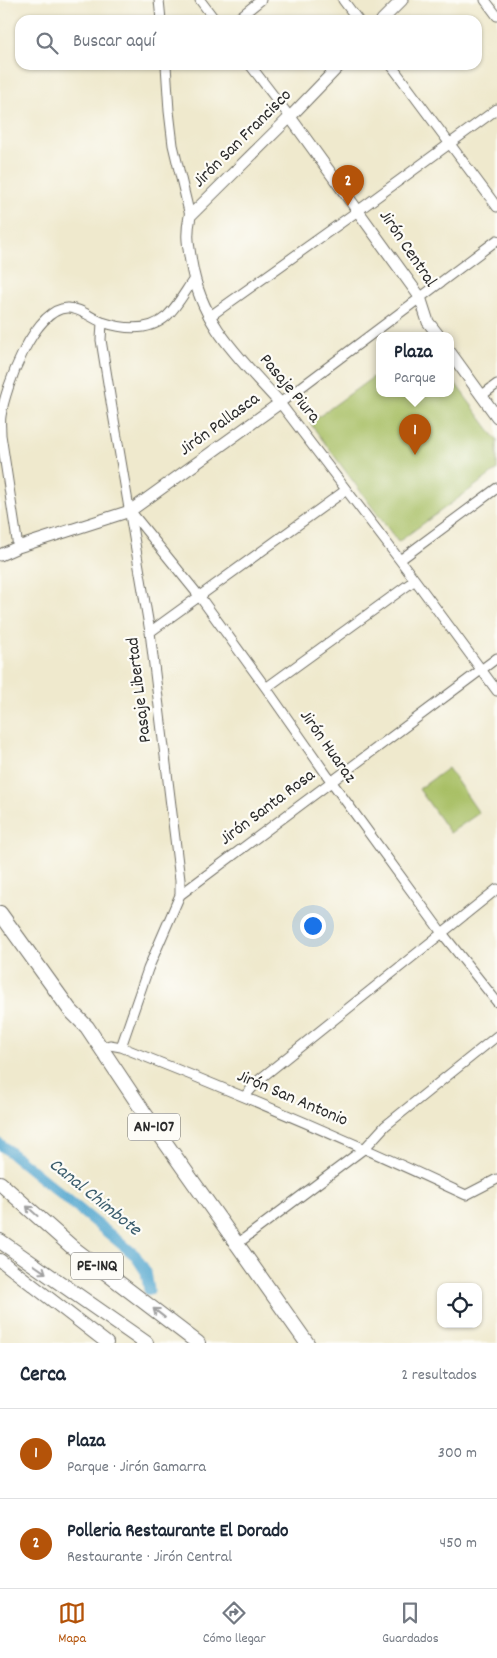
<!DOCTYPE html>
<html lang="es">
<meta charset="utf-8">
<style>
:root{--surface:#fff;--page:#f6f6f7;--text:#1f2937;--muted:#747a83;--line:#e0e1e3;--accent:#b45309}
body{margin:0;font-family:Dekko,sans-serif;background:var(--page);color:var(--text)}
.controls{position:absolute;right:15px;bottom:15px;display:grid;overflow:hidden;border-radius:10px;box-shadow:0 1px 4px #0004}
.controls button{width:45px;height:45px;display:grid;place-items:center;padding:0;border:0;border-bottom:1px solid var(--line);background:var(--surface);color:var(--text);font:25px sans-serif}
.you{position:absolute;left:312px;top:925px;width:18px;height:18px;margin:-12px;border:4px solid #fff;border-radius:50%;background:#1a73e8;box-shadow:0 0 0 8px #1a73e833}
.badge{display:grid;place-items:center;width:32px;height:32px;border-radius:50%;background:var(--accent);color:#fff;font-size:16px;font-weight:700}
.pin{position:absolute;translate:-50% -41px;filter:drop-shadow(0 1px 2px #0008)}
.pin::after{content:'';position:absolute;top:26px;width:18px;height:15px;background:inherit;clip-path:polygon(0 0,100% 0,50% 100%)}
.popup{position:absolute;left:376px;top:332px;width:78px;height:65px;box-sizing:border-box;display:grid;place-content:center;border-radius:10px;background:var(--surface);filter:drop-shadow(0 1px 4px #0005);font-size:16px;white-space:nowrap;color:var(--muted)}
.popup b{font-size:19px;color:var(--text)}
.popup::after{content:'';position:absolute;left:50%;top:100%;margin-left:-10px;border:10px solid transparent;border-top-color:var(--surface)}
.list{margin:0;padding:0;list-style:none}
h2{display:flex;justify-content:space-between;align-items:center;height:65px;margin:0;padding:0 20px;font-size:21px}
h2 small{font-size:16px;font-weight:400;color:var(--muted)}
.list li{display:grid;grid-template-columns:32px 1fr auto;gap:15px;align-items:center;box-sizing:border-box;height:90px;padding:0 20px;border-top:1px solid var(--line)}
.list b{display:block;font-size:19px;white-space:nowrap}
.list p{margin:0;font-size:16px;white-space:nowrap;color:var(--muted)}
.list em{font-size:16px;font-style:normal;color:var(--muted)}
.icon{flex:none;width:28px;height:28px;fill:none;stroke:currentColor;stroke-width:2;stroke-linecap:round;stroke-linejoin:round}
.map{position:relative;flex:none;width:497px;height:1343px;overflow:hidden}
.search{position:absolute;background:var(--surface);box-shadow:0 1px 4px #0004;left:15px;right:15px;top:15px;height:55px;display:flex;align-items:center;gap:12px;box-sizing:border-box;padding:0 18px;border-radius:15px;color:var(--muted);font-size:19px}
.sheet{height:245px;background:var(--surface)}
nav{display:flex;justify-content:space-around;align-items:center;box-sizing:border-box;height:70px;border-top:1px solid var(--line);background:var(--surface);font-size:14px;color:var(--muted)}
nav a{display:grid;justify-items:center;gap:2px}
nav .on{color:var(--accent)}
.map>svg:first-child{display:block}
.park{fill:#a8bf65;stroke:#6a7548}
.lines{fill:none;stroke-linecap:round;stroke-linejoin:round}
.canal{stroke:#54a7cf;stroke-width:11}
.minor-casing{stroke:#706e64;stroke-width:11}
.tertiary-casing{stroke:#706e64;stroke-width:13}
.secondary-casing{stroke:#706e64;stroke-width:14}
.primary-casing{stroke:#706e64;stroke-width:16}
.trunk-casing{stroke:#706e64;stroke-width:16}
.minor{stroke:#fff;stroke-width:9}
.tertiary{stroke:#fff;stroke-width:11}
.secondary{stroke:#fff;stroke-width:12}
.primary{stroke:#fff;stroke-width:14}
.trunk{stroke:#fff;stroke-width:14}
.oneway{stroke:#a0a0a0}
.labels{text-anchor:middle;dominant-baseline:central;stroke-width:4.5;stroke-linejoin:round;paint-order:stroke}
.shield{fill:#fdfcf7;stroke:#6a6a68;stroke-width:1}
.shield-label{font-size:16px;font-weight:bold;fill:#2b2b2b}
.street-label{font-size:18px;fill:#2b2b2b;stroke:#fdfcf7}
.water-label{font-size:19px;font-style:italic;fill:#3b5d6d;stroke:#fdfcf7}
</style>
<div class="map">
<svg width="497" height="1343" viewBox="0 0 497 1343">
<rect width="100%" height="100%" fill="#fdfcf7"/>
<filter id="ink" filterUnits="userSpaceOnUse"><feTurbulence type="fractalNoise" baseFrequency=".02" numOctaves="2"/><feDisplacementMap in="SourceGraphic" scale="10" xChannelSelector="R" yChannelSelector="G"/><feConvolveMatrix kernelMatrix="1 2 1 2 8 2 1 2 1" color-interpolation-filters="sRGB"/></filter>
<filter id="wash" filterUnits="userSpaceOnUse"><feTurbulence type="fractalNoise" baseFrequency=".0096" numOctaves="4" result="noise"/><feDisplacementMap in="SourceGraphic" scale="20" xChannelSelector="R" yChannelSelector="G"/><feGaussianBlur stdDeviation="1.12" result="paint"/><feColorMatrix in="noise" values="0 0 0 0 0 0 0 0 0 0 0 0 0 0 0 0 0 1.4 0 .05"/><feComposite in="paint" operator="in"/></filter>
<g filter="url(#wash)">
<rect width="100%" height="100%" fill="#efe9cd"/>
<path class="park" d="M380 372V394H450V376L497 440V470L398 542 310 423Z
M448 768 479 813 450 833 419 789Z"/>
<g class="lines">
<path class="canal" d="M0 1144 135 1255 146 1272 149 1290"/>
</g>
</g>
<g filter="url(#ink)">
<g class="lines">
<g class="minor-casing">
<path id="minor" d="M159 0 161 20
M200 0 215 20
M343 0 358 20
M485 0 497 16
M236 20 261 0
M166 65 169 111 173 145 190 216
M250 65 290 117
M391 65 497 207
M497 240 280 403 415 580 497 691
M209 317 359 210 497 109
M102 322 101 340 113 414 150 632 180 880V895L148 969 121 1047
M481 396 497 384
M132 513 200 597 266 688 331 781 442 933 497 1002
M18 547 1 435C1 429 0 422 1 416 5 388 34 309 67 308 79 307 91 318 102 322 123 329 149 332 167 316 177 307 186 290 194 279
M400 560 497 488
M150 632 346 490
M266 688 415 580
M180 895 497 658
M101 1048 110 1045 121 1047C238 1093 353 1142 466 1195L497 1179
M245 1096 260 1079 497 889
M237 1244 365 1148 385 1126 497 1036"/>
</g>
<g class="tertiary-casing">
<path id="tertiary" d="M382 20 402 0
M290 117 420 297 428 322 439 336
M450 352 497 417
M0 555 18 547 130 511 280 403C240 358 201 325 191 262 188 243 186 235 190 216L290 117 340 65"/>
</g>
<g class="secondary-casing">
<path id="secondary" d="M0 1260 107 1343"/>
</g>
<g class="primary-casing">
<path id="primary" d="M0 913 70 1010 87 1027 143 1111 307 1343"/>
</g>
<g class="trunk-casing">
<path id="trunk" d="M0 1183 72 1247 198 1343
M0 1241 146 1343"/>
</g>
<use href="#minor" class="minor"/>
<use href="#tertiary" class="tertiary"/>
<use href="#secondary" class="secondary"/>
<use href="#primary" class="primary"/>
<use href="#trunk" class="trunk"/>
</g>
<defs><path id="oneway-shaft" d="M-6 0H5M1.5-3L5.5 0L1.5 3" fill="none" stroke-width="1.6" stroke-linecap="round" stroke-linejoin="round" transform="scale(1.25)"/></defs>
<g class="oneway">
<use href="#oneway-shaft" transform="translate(32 1211) rotate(-138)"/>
<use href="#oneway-shaft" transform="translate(40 1269) rotate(35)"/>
<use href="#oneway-shaft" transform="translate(159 1313) rotate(-142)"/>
</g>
</g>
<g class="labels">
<g class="shield">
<rect x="128" y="1113.5" width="52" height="27" rx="4"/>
<rect x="71" y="1252.5" width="52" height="27" rx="4"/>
</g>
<g class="shield-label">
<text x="154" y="1127">AN-107</text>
<text x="97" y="1266">PE-1NQ</text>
</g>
<g class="street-label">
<text transform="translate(243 139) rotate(-45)">Jirón San Francisco</text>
<text transform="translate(407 249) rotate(56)">Jirón Central</text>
<text transform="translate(289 389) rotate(50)">Pasaje Piura</text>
<text transform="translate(220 425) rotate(-36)">Jirón Pallasca</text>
<text transform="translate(140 690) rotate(-97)">Pasaje Libertad</text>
<text transform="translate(327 747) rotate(55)">Jirón Huaraz</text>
<text transform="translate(268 808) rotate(-37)">Jirón Santa Rosa</text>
<text transform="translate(292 1099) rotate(23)">Jirón San Antonio</text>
</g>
<g class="water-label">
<text transform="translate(94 1198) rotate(39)">Canal Chimbote</text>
</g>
</g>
</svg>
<div class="controls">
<button><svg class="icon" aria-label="locate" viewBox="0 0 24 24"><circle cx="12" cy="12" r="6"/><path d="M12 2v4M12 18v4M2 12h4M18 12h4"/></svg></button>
</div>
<div class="you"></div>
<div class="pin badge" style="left:415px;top:455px">1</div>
<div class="popup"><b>Plaza</b>Parque</div>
<div class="pin badge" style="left:348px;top:206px">2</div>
<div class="search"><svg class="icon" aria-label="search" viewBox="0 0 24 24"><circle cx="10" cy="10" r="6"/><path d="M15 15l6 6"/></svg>Buscar aquí</div>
</div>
<section class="sheet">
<h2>Cerca<small>2 resultados</small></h2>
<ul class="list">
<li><span class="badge">1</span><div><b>Plaza</b><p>Parque · Jirón Gamarra</p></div><em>300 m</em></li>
<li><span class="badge">2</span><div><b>Polleria Restaurante El Dorado</b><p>Restaurante · Jirón Central</p></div><em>450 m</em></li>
</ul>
</section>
<nav>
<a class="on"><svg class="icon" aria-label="map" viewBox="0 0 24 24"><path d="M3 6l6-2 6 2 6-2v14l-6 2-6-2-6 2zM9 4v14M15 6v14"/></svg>Mapa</a>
<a><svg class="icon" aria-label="directions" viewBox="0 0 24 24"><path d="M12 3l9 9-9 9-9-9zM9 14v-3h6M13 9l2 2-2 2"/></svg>Cómo llegar</a>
<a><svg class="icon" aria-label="saved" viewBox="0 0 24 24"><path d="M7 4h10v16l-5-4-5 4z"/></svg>Guardados</a>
</nav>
